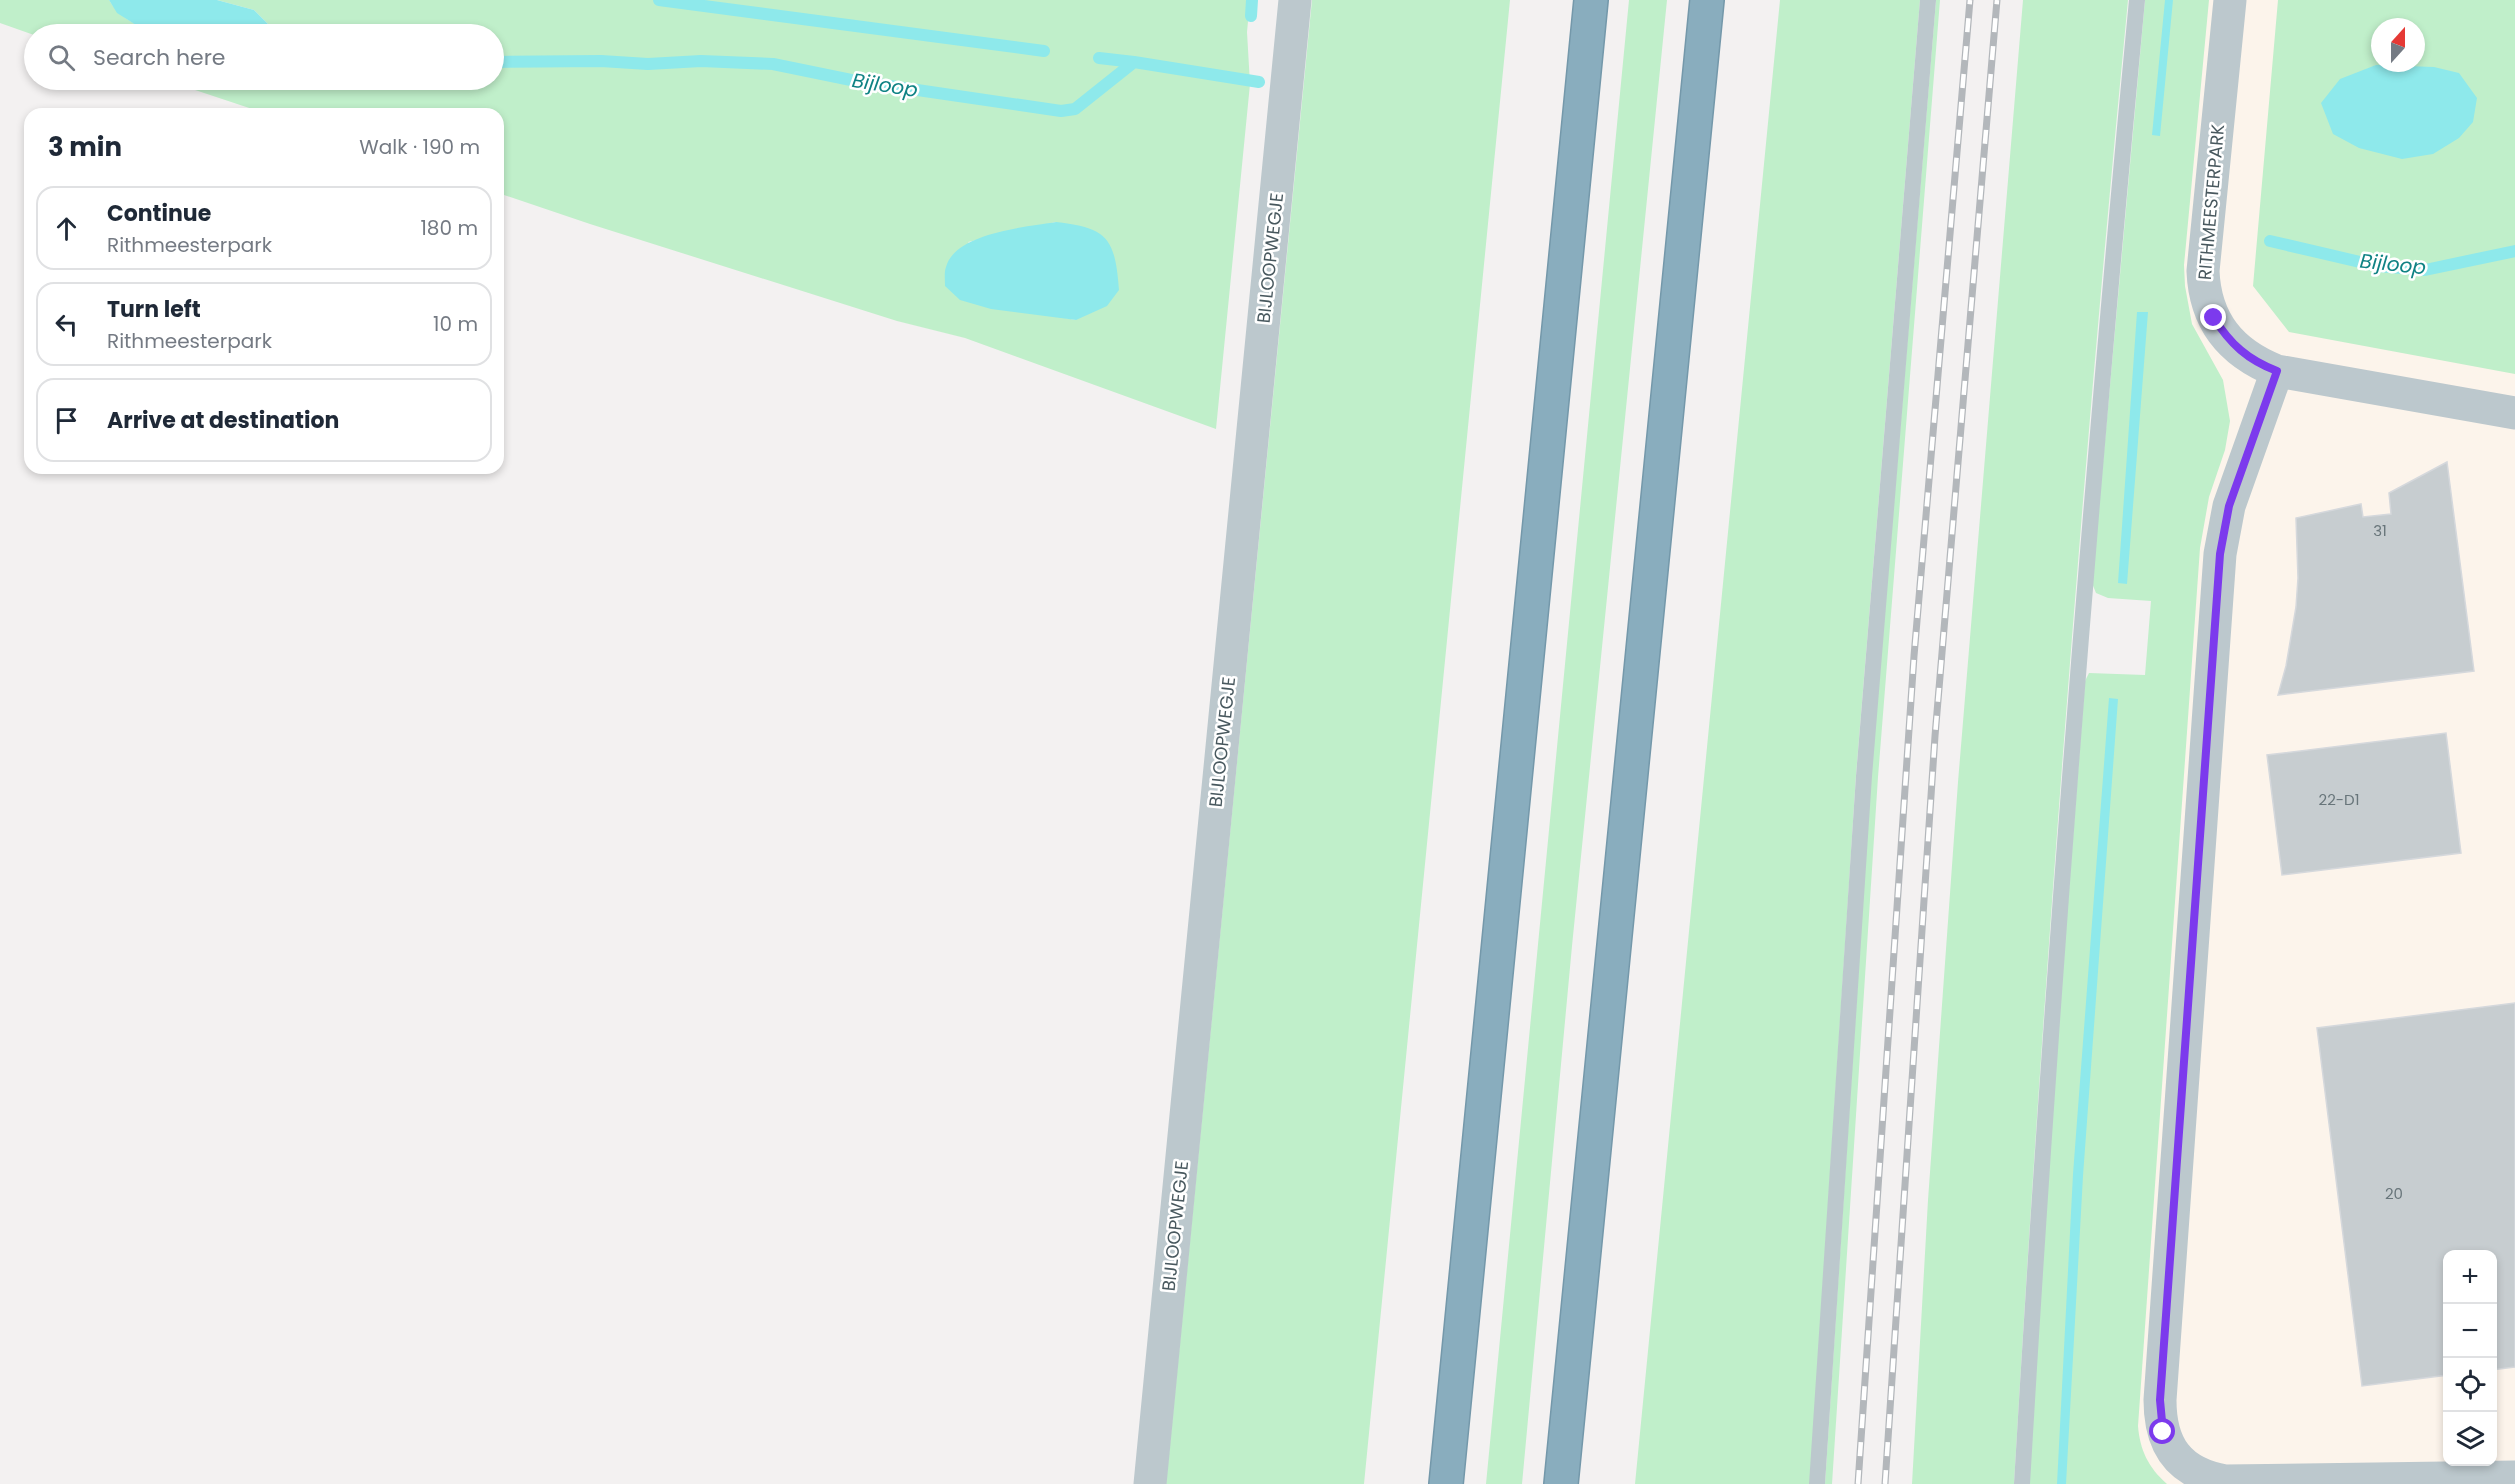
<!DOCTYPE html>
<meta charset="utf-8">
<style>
:root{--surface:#fff;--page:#f2f2f3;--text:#1f2937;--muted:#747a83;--line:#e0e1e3}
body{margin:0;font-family:Poppins,sans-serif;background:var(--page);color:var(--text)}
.controls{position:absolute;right:18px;bottom:18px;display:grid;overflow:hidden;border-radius:12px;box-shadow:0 3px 9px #0003}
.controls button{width:54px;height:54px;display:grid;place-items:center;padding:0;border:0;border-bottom:2px solid var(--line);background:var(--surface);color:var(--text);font:30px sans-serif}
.compass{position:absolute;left:2371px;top:18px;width:54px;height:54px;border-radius:50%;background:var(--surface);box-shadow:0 3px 9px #0003;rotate:21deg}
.stop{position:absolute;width:18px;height:18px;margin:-14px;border:4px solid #7c3aed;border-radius:50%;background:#fff}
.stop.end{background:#7c3aed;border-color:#fff;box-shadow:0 2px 6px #0008}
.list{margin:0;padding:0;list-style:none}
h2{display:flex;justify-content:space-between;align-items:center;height:78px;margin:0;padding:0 24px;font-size:26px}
h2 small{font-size:20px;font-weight:400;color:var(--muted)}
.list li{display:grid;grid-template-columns:39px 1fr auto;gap:18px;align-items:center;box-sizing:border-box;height:84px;margin:0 12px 12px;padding:0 12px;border:2px solid var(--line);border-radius:18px}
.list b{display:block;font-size:22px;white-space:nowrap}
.list p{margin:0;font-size:20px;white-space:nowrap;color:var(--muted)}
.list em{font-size:20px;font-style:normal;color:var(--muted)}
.icon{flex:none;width:33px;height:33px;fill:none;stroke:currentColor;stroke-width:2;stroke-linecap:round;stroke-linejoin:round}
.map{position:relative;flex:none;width:2515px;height:1484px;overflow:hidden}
.search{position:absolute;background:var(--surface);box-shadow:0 3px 9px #0003;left:24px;top:24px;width:480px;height:66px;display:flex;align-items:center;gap:15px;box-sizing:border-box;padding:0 21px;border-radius:33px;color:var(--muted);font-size:22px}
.panel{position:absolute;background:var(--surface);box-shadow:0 3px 9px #0003;left:24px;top:108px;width:480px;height:366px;border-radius:18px}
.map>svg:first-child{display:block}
.commercial{fill:#fcf4eb;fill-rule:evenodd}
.green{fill:#c0efca;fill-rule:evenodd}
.water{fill:#8ee9eb}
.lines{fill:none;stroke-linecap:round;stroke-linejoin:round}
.stream{stroke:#8ee9eb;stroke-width:12}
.building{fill:#c7cdd0;stroke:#d5d8dc;stroke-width:1.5}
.motorway-casing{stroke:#7498aa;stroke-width:36}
.service{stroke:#bcc8cd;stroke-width:16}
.minor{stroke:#bcc8cd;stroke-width:33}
.motorway{stroke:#89adbe;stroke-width:33}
.rail-casing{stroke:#b3b7bb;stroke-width:7}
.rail{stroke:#fff;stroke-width:4.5;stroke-dasharray:14;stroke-linecap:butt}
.route{stroke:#7c3aed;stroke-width:8}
.labels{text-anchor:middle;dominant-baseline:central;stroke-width:5;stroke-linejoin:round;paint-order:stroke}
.number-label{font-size:15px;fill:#68757a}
.street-label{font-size:18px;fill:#48585e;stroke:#fff}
.water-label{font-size:20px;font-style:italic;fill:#0f8284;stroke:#fff}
</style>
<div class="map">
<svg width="2515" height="1484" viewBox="0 0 2515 1484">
<rect width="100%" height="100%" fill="#f3f1f1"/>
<path class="commercial" d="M2150 0H2515V1484H2034L2149 681 2155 598ZM2380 27H2416V63H2380ZM2448 1254H2492V1462H2448Z"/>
<path class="green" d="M0 0H109C122 21 139 26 162 34L34 35 0 23Z
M217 0H1250L1247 32 1250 84 1216 429 965 338 897 321 590 224 498 193V114H267L165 80H494V34H278L254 10ZM1056 222 1076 320 1043 314 968 242Z
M1312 0H1510L1364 1484H1166Z
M1629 0H1667L1572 946 1522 1484H1486Z
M1780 0H1920L1856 775 1810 1484H1635Z
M1936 0H1940L1878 777 1832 1484H1825L1871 777Z
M2023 0H2128C2080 494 2043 989 2014 1484H1912L1928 1200 1958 782Z
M2145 0H2209L2184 265 2185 286 2192 324 2223 380 2230 421 2225 450 2209 497 2200 548 2138 1426C2140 1450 2148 1467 2167 1484H2029L2047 1173 2085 681 2089 673 2145 675 2151 601 2108 598 2096 593 2092 583Z
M2278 0H2515V374L2289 332 2253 286ZM2380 27H2416V63H2380Z"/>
<path class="water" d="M109 0H217L254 10 278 34H162L136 25 117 13Z
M2165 0H2173L2160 136 2152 135Z
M2376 65 2434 67 2459 73 2477 98 2473 122 2459 138 2433 154 2402 159 2359 148 2333 134 2321 103 2340 79Z
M1056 222C1107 228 1115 237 1119 290L1107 306 1076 320 991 309 960 300 945 286C945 280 944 272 946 267 955 233 1026 227 1056 222Z
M2137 312H2148L2127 584 2118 583Z
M2109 698 2118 699 2083 1176 2066 1484H2057L2073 1174Z"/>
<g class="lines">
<path class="stream" d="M659 0 1044 51
M1251 16 1252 0
M1099 58 1134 62
M494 62 601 61 648 64 701 61 773 64 856 81 1061 111 1075 109 1134 62 1259 82
M2270 241 2377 266 2425 270 2515 251"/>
</g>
<path class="building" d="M2447 462 2474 671 2278 695 2286 666 2296 607 2298 578 2296 518 2361 504 2363 517 2391 514 2389 493Z
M2446 733 2461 853 2282 875 2267 755Z
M2515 1003V1367L2492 1370V1254H2448V1375L2362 1386 2317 1028Z"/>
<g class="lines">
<g class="motorway-casing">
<path id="motorway" d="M1446 1484 1591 0
M1561 1484 1707 0"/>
</g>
<path class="service" d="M1817 1484 1864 776 1928 0
M2022 1484C2051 989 2090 494 2137 0"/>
<path class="minor" d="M2230 0 2203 271C2205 321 2231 353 2277 371L2515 413
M2277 371 2229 506 2220 554 2160 1400C2160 1446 2179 1473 2225 1481L2515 1477
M1150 1484 1295 0"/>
<use href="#motorway" class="motorway"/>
<g class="rail-casing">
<path id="rail" d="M1858 1484 1914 656 1970 0
M1885 1484 1935 736 1997 0"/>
</g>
<use href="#rail" class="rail"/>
</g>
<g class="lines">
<path class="route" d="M2163 1432 2160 1400 2220 554 2229 506 2277 371C2248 360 2230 344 2214 318"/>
</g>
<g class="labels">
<g class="number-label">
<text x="2380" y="530">31</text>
<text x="2339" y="799">22-D1</text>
<text x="2394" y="1193">20</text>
</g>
<g class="street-label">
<text transform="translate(2211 202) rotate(-85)">RITHMEESTERPARK</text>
<text transform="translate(1270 258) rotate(-84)">BIJLOOPWEGJE</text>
<text transform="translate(1222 742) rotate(-84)">BIJLOOPWEGJE</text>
<text transform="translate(1175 1226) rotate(-84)">BIJLOOPWEGJE</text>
</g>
<g class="water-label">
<text transform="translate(885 85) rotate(9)">Bijloop</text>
<text transform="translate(2393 264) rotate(6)">Bijloop</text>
</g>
</g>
</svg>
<div class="controls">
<button>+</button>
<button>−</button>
<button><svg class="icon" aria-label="locate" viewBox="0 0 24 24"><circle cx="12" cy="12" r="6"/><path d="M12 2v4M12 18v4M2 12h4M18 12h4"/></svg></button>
<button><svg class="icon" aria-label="layers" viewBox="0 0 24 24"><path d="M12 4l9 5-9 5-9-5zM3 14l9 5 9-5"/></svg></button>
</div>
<svg class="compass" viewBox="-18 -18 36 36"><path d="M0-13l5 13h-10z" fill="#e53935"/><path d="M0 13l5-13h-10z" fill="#747a83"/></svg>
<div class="stop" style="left:2163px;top:1432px"></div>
<div class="stop end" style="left:2214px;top:318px"></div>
<div class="search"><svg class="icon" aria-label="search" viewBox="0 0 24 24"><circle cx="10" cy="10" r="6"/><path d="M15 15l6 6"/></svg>Search here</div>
<section class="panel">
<h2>3 min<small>Walk · 190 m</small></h2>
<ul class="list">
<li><svg class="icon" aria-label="ahead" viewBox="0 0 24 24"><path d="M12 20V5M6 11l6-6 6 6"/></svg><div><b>Continue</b><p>Rithmeesterpark</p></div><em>180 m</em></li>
<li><svg class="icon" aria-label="left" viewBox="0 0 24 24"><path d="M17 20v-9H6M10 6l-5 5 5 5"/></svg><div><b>Turn left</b><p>Rithmeesterpark</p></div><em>10 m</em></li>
<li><svg class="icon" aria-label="arrive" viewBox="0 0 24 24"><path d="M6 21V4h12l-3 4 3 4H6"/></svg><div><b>Arrive at destination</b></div></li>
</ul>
</section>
</div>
